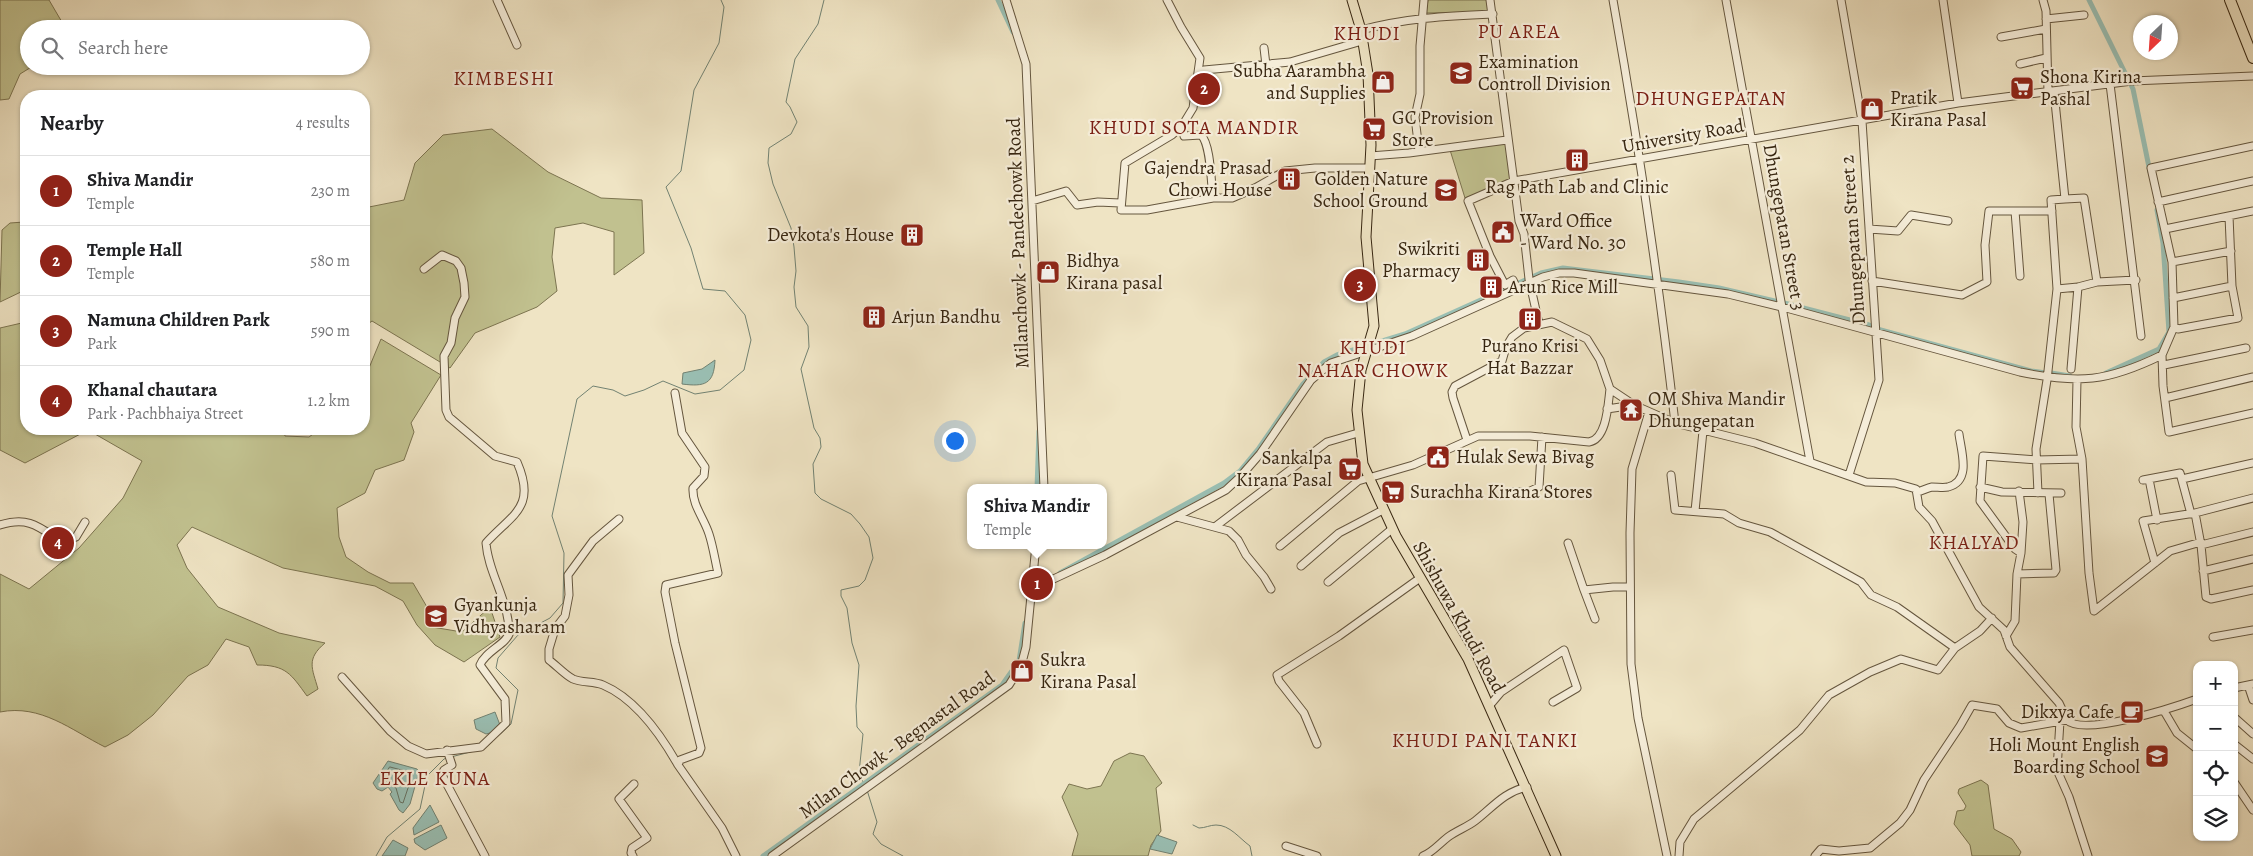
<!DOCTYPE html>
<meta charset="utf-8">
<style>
:root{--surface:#fff;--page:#f6f6f6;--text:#202124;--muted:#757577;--line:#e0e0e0;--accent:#8f2418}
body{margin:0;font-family:Alegreya,serif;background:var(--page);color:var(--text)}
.controls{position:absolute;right:15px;bottom:15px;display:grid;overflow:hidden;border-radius:10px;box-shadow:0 1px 4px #0004}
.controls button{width:45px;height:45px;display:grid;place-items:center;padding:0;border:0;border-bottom:1px solid var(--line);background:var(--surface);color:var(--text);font:25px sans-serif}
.compass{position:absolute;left:2133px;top:15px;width:45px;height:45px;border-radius:50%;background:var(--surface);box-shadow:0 1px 4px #0004;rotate:205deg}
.you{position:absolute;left:954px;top:440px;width:18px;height:18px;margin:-12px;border:4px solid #fff;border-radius:50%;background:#1a73e8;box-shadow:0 0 0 8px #1a73e833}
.badge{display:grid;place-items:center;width:32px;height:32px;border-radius:50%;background:var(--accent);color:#fff;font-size:16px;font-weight:700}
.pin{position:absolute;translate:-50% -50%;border:2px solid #fff;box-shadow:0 1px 5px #0006}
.popup{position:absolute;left:967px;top:484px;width:140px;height:65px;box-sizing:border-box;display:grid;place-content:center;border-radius:10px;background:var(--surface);filter:drop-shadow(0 1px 4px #0005);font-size:16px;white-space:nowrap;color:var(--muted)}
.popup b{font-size:19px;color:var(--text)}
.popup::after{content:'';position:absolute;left:50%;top:100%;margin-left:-10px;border:10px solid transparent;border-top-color:var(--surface)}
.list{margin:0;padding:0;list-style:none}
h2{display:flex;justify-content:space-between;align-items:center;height:65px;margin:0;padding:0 20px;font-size:21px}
h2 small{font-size:16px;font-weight:400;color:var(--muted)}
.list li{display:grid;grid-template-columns:32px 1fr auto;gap:15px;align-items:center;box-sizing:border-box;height:70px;padding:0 20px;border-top:1px solid var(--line)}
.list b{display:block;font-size:19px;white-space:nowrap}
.list p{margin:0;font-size:16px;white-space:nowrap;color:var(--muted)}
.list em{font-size:16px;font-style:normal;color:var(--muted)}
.icon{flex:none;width:28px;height:28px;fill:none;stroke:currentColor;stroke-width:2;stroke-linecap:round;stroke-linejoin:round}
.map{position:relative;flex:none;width:2253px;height:856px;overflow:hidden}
.search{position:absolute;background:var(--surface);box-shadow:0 1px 4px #0004;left:20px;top:20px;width:350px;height:55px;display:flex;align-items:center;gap:12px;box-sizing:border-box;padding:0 18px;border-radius:28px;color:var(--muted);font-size:19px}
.panel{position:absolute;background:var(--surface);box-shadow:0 1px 4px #0004;left:20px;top:90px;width:350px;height:345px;border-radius:20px}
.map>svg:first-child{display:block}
.green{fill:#c1c18f;stroke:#7c7450}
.water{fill:#9abfb3;stroke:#728272}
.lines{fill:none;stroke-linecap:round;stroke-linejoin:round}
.shore{stroke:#687262;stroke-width:1}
.stream{stroke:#728272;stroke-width:1}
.canal{stroke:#9abfb3;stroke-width:5}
.minor-casing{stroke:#65563e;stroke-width:9}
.major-casing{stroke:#372611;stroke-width:11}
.highway-casing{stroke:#372611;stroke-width:12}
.minor{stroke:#f5edd9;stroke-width:7}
.major{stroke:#efe4c4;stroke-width:9}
.highway{stroke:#efe4c4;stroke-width:10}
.labels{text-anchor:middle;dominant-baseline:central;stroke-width:4.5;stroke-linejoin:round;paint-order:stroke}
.poi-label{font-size:19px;fill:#372611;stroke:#f5edd9;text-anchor:start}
.street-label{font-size:19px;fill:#372611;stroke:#f5edd9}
.neighbourhood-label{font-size:20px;letter-spacing:1px;fill:#7a1f14;stroke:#f5edd9}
</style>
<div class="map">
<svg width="2253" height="856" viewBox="0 0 2253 856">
<rect width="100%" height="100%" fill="#efe4c4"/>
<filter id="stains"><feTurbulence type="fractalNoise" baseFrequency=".004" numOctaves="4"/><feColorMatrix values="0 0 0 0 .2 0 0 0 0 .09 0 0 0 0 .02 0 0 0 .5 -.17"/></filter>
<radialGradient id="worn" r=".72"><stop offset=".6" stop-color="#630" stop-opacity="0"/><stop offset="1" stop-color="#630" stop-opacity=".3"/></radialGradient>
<path class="green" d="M0 0H49L66 29H29V66H33L20 74 9 99 0 100Z
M1428 0H1488L1490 12 1426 13Z
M492 129 548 172 601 198 642 200 644 253 614 275V232L583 223 555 228 552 257 557 291 537 307 475 333 450 368 372 321 364 327V205L369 207 404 200 415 163 443 135Z
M1505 143 1512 180 1465 198 1450 150Z
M24 222 26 229V286L25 290 0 302 2 230 10 223Z
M26 322V429H283L285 436 309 437 320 429H364V380L381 339 441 375 411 423 414 432 404 460 375 470 365 493 337 508 339 537 346 557 368 572 390 583H413L427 607 432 627 462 632 490 607 500 637 464 662 435 645 417 625 403 601 375 586 283 568 192 527 177 545 187 568 218 607 279 633 325 643C306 659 312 668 318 689L307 696C291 674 286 665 257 665L249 647 226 639 208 665 188 676 153 715 128 735 105 747C71 730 41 704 0 712V574L29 589 79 548 123 498 142 461 88 430 25 463 0 450V328Z
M1130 753 1144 756 1162 783 1156 788 1161 831 1151 845 1148 856H1072L1078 834 1062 797 1069 784 1087 789 1101 786 1114 761Z
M1981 780 1988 785 1994 829 2012 839 2021 852 2019 856H1972L1970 845 1954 824 1957 811 1964 810 1966 806 1958 793 1959 789Z"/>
<path class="water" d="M715 360C714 384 705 387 682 384L683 373 702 369Z
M495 712 500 725 494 732 486 734 476 729 474 720Z
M388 761 417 769 419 772 410 804 403 813 399 810 390 794 392 792 388 787 382 791 377 789 373 783Z
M430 805 439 822 414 835 413 828Z
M441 825 447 838 425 850 415 843 414 839Z
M1157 835 1177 842 1172 854 1150 849Z
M393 840 408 848 405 856H382Z"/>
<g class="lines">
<path class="shore" d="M390 767 413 773 403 803 400 802 396 788 389 783 382 784 380 783Z"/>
<path class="stream" d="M824 0 818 24 795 59 786 102 790 107 797 122 791 134 769 148 768 163 773 184 791 228 794 247 796 271 794 287 796 307 808 326 809 347 801 369 814 428 820 438 821 447 813 464 815 493 821 499 851 514 860 524 869 537 873 558 865 580 859 586 841 590V596L847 608 852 643 859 665 856 706 857 727 863 734 859 773 865 786
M483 750 511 724 518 690 496 668 498 658 518 635 550 618 563 603 564 553 552 516 577 399 593 386 613 390 625 396 644 390 663 381 695 394 720 390 744 370 751 340 745 315 725 291 703 289 691 248 666 187 681 171 694 90 719 43 724 7 721 0
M451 757 474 751
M867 790 877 822 873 834 881 844 903 856
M1193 825 1199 828C1205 828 1210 825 1216 825 1230 825 1239 838 1250 846L1252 856
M376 856 387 837 420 809 427 776 444 759 447 758"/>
<path class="canal" d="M998 0 1013 32
M2089 0 2133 89 2150 172
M1784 303 1869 325
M1877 329 2031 371 2046 373
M2051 373 2070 376
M2106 373 2159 349 2169 332 2163 243 2157 210
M1037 488 1039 431
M1060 573 1224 483 1240 471 1259 448 1303 384 1324 362 1337 355 1405 334 1541 273 1563 268 1679 282 1719 288 1779 302
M763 856 1002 685 1019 661 1025 623"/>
<g class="minor-casing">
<path id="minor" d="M497 0 517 45
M1006 0 1026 64 1044 488
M1167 0 1181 27 1200 58 1193 108 1182 126 1172 135 1125 163 1121 210H1147L1213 198H1232L1255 188 1285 171 1315 168H1370
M1490 0 1519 221 1524 234 1529 279 1539 324
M1613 0C1638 141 1659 282 1675 423
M1726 0 1810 461
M1841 0 1862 121 1879 380 1849 475
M1943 0 1958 103
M2043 0 2046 11 2048 93
M2046 19 2084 15
M1361 30C1406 18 1446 16 1493 14
M2001 37 2046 29
M1264 48 1266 65
M2020 64 2046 58
M1199 78 1204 70 1290 62 1362 41
M2110 84 2141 336
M2054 92 2065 199 2084 198 2097 282
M1182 126 1184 136 1201 135C1211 144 1211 184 1213 198
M1419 151 1415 117 1420 94V46L1424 0
M1370 156 1409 153 1507 140
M1032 201 1066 191 1077 205 1098 202 1120 203
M2158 202 2253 181
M2015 211 2020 276
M2229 216 2232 286 2238 318 2178 329 2174 327 2162 355 2163 386 2169 432 2253 413
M1869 229 1898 231 1911 215 1948 221
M2165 229 2253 211
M2172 262 2231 251
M1872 281 1962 295 1987 282 1985 245 1989 211H2052
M1517 289 1513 280 1505 285 1490 256 1468 201 1514 181 1958 103 2132 81 2253 76
M2057 289 2078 287 2097 282 2136 280
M2173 298 2232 286
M2174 327 2172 262 2151 168 2253 146
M2164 365 2246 348
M2071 369 2078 287
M2077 380 2076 427 2082 459 2089 573 2094 611 2170 551 2201 542
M675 393 682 433 705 467 704 476 693 488C692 505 704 518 709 534 713 546 715 560 718 573L666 585 665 592 675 643 701 748 699 753 680 760 678 765 722 828 736 856
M2165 398 2253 377
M1607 409 1634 405
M1649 412 1632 469 1630 533 1631 664 1638 718 1667 856
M1467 440 1453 398 1452 392 1455 386 1502 361 1506 347 1512 337 1524 328 1552 322 1587 339 1600 360 1610 389 1634 405 1675 423 1755 443 1866 482 1895 483 1916 489 1919 507 1932 521 1979 607 2004 630 2010 647 2059 703 2067 720 2021 728 2009 723 1997 709 1972 705 1960 726 1924 780 1910 810 1900 823 1870 848 1839 851 1821 849 1815 856
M1671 475 1675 510 1724 514 1739 523 1770 532 1861 582 1871 595 1897 607 1955 648 1980 631 1992 618
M2149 479 2157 520
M2182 479 2253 463
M2143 480 2180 473 2191 514
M1980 487 2002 492 2061 493
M2019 491 2023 522 2021 553 2015 549 1980 501 1983 456 2036 460 2082 459
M1512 492H1528L1539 487 1542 437
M1917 492C1922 491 1927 488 1932 487 1938 487 1943 488 1948 487 1972 481 1961 451 1959 434
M2038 493 2036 449 2047 380 2057 289 2051 200 2065 199
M2253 498 2195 513 2201 545 2206 597 2211 599 2253 590
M1695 511 1703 431
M1177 517 1229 531 1238 540 1246 555 1264 577 1271 589
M619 519 593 541 568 575 569 595 565 616 555 629 549 649V660C556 665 565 675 573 679 582 683 594 681 603 685 636 699 661 735 678 765
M0 525C29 516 39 527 62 542L76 537 85 522
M1216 526 1327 442 1358 433
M1568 543 1584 590
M2201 545 2253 532
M1280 546 1358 481 1413 465 1478 436H1530L1589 442C1607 439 1608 404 1610 389
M2021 553 2017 574 2054 573 2056 570 2049 494
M2155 563 2143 521 2195 513
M1301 566 1339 533 1383 510
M2203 571 2253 559
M1328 582 1392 529
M1032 589 1105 555 1226 490 1240 477 1260 454 1311 380 1331 363 1412 336 1543 277 1559 273H1574L1728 294 1790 309 2020 372C2079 384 2107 382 2162 355
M1595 619 1584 590 1613 587H1630
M2006 636 2015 621 2017 574
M2213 637 2253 630
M342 677 390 731 408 746 426 754 481 747 506 723 505 699 480 665C485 651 508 644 510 631 510 628 508 623 508 620 504 593 488 570 486 543 512 514 537 508 517 462L495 456 449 417 446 410 444 356 451 343 455 318 465 297 464 283 461 268 456 261 442 255 424 269
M2248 685 2253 700
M2234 688 2253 684
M1490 705 1501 692 1564 650 1577 688 1553 702
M2164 711 2177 733 2197 749
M2234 717 2253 734
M2067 720C2083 737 2175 707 2197 699
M2060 721 2057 770 2069 797 2088 856
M1317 744 1304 713 1279 681 1277 675 1339 636 1420 578
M2234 744 2253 759
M447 750 452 765 444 770 442 775 485 856
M2234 782 2253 810
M1286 846 1317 856
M633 856 631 853 632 848 647 838 619 799 634 784
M772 856 1009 685 1021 666 1026 647 1036 545
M1423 856C1433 852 1439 844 1448 837 1456 831 1467 827 1475 821 1493 807 1504 792 1527 787
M1679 856 1680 842 1694 819 1800 730 1829 695 1870 672 1901 659 1938 670 1955 648"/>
</g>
<g class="major-casing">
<path id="major" d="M1352 0 1361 30 1368 74 1371 145 1366 237 1374 326 1361 370 1357 410 1363 464 1396 536 1468 659 1556 856"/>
</g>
<g class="highway-casing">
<path id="highway" d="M2230 0 2253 58"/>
</g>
<use href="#minor" class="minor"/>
<use href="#major" class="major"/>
<use href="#highway" class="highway"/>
</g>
<defs>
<g id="university-square" transform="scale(1.25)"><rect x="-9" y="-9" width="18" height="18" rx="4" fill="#8f2418" stroke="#f5edd9"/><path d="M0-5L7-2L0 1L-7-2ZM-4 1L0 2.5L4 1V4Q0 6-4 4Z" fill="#fff"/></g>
<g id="shop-square" transform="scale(1.25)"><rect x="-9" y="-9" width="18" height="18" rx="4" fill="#8f2418" stroke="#f5edd9"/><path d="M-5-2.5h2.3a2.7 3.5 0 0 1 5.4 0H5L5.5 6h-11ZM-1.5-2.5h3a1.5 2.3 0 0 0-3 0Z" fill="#fff"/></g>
<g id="supermarket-square" transform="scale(1.25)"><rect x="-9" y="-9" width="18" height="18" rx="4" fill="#8f2418" stroke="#f5edd9"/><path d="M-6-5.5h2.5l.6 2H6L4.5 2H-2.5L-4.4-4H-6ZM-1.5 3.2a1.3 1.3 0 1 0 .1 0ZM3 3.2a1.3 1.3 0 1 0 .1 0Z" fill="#fff"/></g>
<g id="building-square" transform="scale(1.25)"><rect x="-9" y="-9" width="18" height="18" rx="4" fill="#8f2418" stroke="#f5edd9"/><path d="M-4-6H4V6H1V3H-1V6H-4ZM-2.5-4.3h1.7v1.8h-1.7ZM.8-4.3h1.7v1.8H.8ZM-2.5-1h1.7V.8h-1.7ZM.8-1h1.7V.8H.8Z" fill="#fff"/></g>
<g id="school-square" transform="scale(1.25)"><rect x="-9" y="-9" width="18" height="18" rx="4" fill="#8f2418" stroke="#f5edd9"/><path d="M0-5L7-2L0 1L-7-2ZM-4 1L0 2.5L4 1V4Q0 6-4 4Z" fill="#fff"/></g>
<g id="civic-square" transform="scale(1.25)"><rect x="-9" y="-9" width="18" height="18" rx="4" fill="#8f2418" stroke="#f5edd9"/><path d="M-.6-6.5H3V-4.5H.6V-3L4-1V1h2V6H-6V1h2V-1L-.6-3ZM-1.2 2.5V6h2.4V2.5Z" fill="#fff"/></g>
<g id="temple-square" transform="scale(1.25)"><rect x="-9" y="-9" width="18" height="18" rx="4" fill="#8f2418" stroke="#f5edd9"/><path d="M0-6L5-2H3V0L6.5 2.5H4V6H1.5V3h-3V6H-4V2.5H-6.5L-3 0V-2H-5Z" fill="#fff"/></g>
<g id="cafe-square" transform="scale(1.25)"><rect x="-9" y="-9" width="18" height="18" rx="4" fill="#8f2418" stroke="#f5edd9"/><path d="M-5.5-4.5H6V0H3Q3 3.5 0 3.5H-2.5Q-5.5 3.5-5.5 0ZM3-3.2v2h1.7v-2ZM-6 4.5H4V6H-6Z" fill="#fff"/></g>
</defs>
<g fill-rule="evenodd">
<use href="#university-square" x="1461" y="73"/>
<use href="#shop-square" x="1383" y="82"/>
<use href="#supermarket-square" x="2022" y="88"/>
<use href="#shop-square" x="1872" y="109"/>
<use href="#supermarket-square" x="1374" y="129"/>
<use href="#building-square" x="1577" y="160"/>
<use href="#building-square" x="1289" y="179"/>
<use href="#school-square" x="1446" y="190"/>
<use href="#civic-square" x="1503" y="232"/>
<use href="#building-square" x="912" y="235"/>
<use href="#building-square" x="1478" y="260"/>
<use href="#shop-square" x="1048" y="272"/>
<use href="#building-square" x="1491" y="287"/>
<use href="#building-square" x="874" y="317"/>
<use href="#building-square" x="1530" y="319"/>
<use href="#temple-square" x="1631" y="410"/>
<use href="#civic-square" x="1438" y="457"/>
<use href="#supermarket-square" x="1350" y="469"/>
<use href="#supermarket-square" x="1393" y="492"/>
<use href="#school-square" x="436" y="616"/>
<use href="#shop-square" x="1022" y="671"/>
<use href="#cafe-square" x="2132" y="712"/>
<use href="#school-square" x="2157" y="756"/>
</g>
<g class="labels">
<g class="poi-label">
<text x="1478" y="62">Examination<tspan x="1478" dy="22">Controll Division</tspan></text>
<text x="1366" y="71" text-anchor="end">Subha Aarambha<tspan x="1366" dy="22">and Supplies</tspan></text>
<text x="2040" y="77">Shona Kirina<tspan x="2040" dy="22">Pashal</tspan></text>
<text x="1890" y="98">Pratik<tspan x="1890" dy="22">Kirana Pasal</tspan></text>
<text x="1392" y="118">GC Provision<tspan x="1392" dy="22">Store</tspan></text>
<text x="1272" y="168" text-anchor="end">Gajendra Prasad<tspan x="1272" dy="22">Chowi House</tspan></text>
<text x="1428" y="179" text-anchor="end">Golden Nature<tspan x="1428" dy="22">School Ground</tspan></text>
<text x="1577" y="187" text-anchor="middle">Rag Path Lab and Clinic</text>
<text x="1520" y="221">Ward Office<tspan x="1520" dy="22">- Ward No. 30</tspan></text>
<text x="894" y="235" text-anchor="end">Devkota's House</text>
<text x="1460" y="249" text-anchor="end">Swikriti<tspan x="1460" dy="22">Pharmacy</tspan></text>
<text x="1066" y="261">Bidhya<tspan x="1066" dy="22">Kirana pasal</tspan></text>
<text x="1508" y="287">Arun Rice Mill</text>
<text x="892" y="317">Arjun Bandhu</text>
<text x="1530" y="346" text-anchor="middle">Purano Krisi<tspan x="1530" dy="22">Hat Bazzar</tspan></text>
<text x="1648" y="399">OM Shiva Mandir<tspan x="1648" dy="22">Dhungepatan</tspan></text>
<text x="1456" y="457">Hulak Sewa Bivag</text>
<text x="1332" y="458" text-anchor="end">Sankalpa<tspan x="1332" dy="22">Kirana Pasal</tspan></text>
<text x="1410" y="492">Surachha Kirana Stores</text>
<text x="454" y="605">Gyankunja<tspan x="454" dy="22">Vidhyasharam</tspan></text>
<text x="1040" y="660">Sukra<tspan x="1040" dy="22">Kirana Pasal</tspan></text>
<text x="2114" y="712" text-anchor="end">Dikxya Cafe</text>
<text x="2140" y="745" text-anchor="end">Holi Mount English<tspan x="2140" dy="22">Boarding School</tspan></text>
</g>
<g class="street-label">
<text transform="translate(1683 136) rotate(-10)">University Road</text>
<text transform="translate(1784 227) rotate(80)">Dhungepatan Street 3</text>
<text transform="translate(1853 240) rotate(-94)">Dhungepatan Street 2</text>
<text transform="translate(1018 243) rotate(-92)">Milanchowk - Pandechowk Road</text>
<text transform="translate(1459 617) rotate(61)">Shishuwa Khudi Road</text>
<text transform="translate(897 745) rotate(-36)">Milan Chowk - Begnastal Road</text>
</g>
<g class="neighbourhood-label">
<text x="1519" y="31">PU AREA</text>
<text x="1367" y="33">KHUDI</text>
<text x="504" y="78">KIMBESHI</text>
<text x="1711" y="98">DHUNGEPATAN</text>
<text x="1194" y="127">KHUDI SOTA MANDIR</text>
<text x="1373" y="347">KHUDI<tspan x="1373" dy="23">NAHAR CHOWK</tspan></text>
<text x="1974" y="542">KHALYAD</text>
<text x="1485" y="740">KHUDI PANI TANKI</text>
<text x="435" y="778">EKLE KUNA</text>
</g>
</g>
<rect width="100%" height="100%" filter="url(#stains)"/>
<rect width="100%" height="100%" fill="url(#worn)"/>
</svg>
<div class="controls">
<button>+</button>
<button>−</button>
<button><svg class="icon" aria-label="locate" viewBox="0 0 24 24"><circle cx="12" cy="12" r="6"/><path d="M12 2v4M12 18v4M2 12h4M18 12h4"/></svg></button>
<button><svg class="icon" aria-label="layers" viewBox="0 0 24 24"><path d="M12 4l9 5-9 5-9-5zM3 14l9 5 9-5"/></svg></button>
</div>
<svg class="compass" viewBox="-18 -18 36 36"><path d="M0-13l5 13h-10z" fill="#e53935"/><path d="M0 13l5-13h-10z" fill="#757577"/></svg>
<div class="you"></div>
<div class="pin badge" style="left:1037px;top:584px">1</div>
<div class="popup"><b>Shiva Mandir</b>Temple</div>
<div class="pin badge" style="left:1204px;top:89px">2</div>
<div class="pin badge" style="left:1360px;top:285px">3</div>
<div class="pin badge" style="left:58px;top:543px">4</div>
<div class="search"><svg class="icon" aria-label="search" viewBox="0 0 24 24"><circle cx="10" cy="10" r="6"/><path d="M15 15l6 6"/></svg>Search here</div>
<section class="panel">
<h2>Nearby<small>4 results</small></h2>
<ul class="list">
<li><span class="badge">1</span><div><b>Shiva Mandir</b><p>Temple</p></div><em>230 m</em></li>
<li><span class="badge">2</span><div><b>Temple Hall</b><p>Temple</p></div><em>580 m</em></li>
<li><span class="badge">3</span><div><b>Namuna Children Park</b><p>Park</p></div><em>590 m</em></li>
<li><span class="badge">4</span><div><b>Khanal chautara</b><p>Park · Pachbhaiya Street</p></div><em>1.2 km</em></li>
</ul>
</section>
</div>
